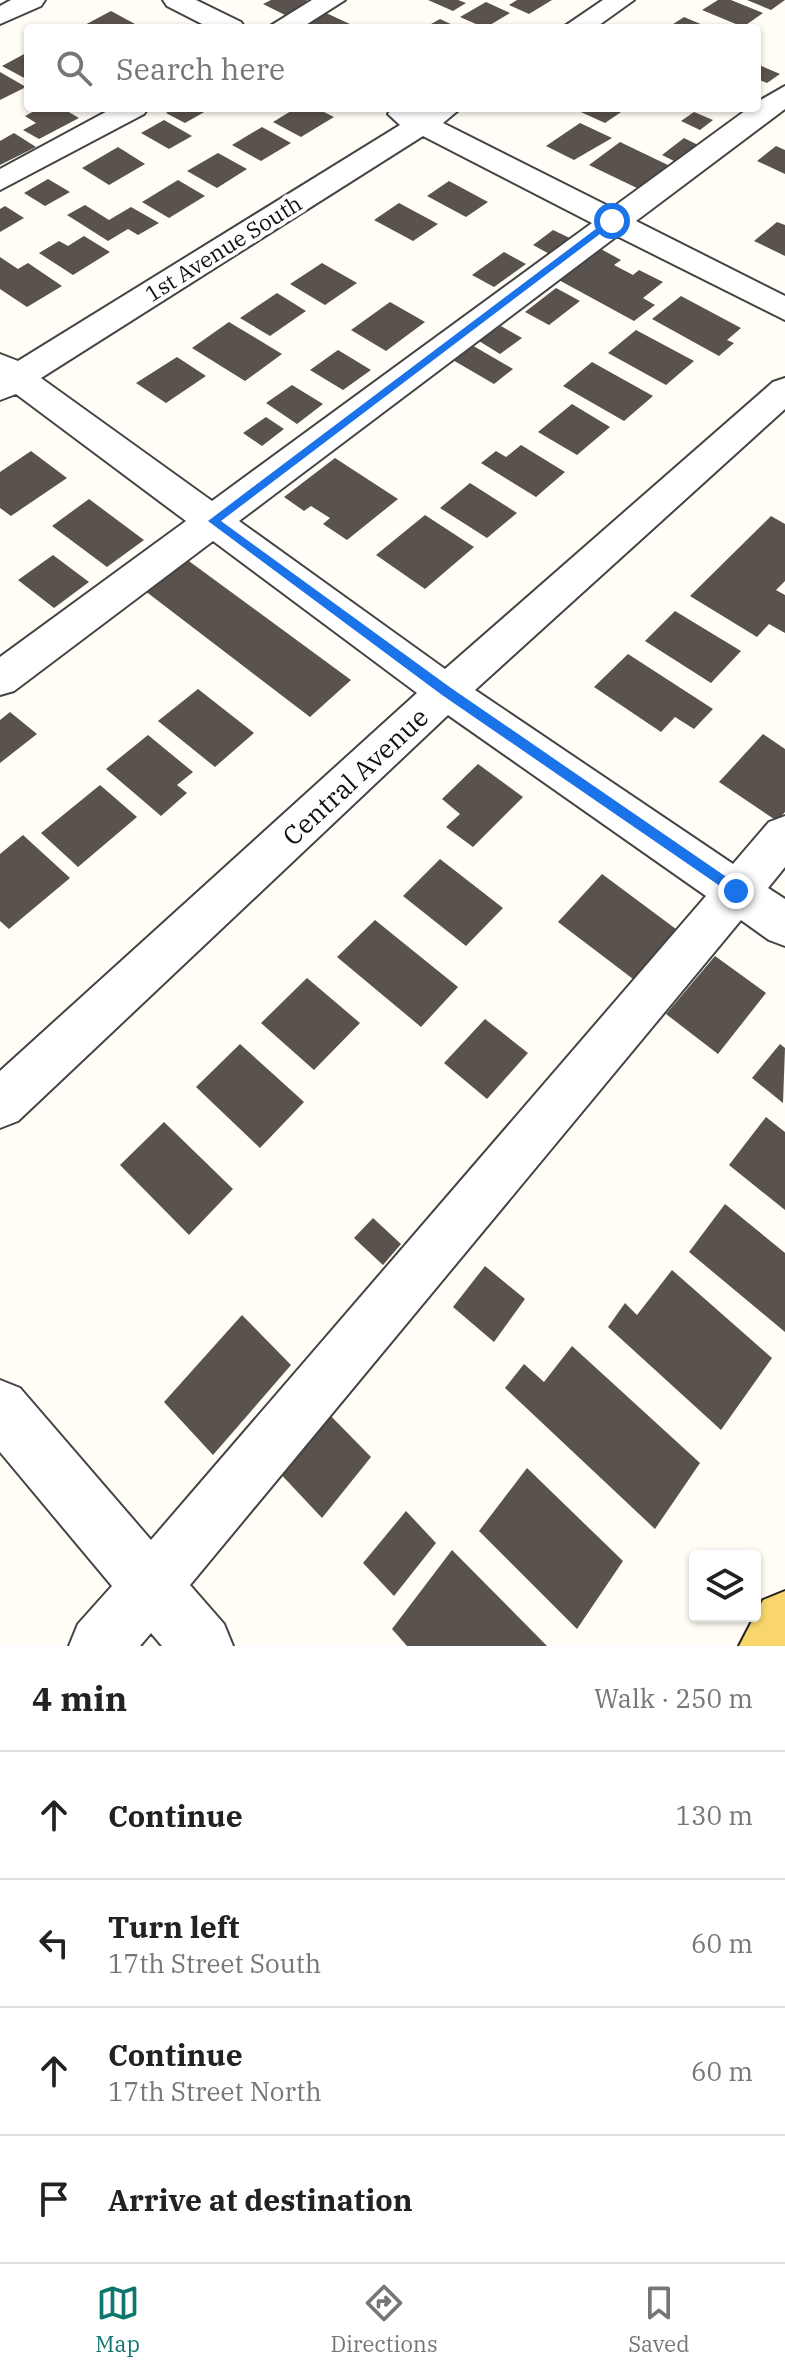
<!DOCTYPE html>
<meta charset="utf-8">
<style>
:root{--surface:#fff;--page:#f6f6f6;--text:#222;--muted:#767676;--line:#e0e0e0;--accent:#0f766e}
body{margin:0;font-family:"IBM Plex Serif",serif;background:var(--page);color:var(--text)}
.controls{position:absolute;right:24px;bottom:24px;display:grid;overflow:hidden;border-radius:8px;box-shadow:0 2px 6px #0004}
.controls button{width:72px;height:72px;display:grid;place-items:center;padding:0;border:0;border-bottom:2px solid var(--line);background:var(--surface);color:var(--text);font:40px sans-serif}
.stop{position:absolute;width:24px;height:24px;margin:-18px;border:6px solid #1a73e8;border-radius:50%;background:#fff}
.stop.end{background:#1a73e8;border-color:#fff;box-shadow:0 2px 8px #0008}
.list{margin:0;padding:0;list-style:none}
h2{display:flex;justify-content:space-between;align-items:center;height:104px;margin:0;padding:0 32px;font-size:34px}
h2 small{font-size:26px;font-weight:400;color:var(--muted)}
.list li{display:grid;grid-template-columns:52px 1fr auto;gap:24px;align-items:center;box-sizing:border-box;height:128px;padding:0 32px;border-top:2px solid var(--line)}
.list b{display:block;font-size:30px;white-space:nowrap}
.list p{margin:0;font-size:26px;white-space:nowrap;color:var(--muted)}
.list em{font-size:26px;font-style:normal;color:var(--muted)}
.icon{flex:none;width:44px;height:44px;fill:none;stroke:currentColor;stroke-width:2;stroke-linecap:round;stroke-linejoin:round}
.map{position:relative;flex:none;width:785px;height:1646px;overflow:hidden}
.search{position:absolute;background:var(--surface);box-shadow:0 2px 6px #0004;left:24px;right:24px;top:24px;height:88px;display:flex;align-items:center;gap:20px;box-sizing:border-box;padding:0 28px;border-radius:8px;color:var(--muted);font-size:30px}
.sheet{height:616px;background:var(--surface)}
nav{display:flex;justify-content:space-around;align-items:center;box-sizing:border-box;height:112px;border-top:2px solid var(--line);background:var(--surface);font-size:22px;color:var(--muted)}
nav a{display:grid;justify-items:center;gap:4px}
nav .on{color:var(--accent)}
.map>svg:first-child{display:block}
.building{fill:#5a524d}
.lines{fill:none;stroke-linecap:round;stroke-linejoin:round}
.minor-casing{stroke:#444;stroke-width:4}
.major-casing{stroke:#222;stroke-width:4}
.minor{fill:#fff;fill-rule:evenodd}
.major{fill:#f9d66b;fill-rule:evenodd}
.route{fill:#1a73e8}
.labels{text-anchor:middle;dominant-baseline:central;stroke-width:8;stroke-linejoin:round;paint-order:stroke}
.far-street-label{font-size:22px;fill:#111;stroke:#fff}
.street-label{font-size:26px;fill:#111;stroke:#fff}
</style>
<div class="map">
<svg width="785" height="1646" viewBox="0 0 785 1646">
<rect width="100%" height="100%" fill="#fffdf5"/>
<path class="building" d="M271 0H306L311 3 287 16 263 4Z
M428 0H458L466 3 453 11Z
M517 0H552L529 14 509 5Z
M718 0H731L763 13 743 27 702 10Z
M747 0H785L771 10Z
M486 2 510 13 485 28 460 17Z
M111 11 135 24 127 28 81 27Z
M324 12 352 25 312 28 303 24Z
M684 17 710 28H667Z
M440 19 459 28H424Z
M28 52V80L2 66Z
M757 64 780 74 767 83 757 79Z
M0 72 26 87 0 100Z
M40 108H62L79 118 39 139 23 130 36 123 25 116Z
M174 108H201L206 111 185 123 166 113Z
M296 108H316L334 117 301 137 273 122Z
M572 108H627L605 123Z
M694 112 713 120 700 130 681 121Z
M164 120 192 136 169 149 141 133Z
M580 123 612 138 574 160 546 146Z
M262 127 291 143 261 161 232 145Z
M14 133 36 147 0 165V141Z
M684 138 702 147 680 164 662 155Z
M620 142 670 166 639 189 589 165Z
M776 146 785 150V174L757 161Z
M118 147 145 164 109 185 82 168Z
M218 153 247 169 217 188 187 171Z
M48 179 70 192 45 206 24 193Z
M178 180 205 196 169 218 142 202Z
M449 181 488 202 466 217 427 196Z
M399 203 438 224 413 241 374 220Z
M85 205 109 220 131 207 159 223 138 235 128 229 108 241 67 215Z
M5 206 24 218 0 232V209Z
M777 222 785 225V256L754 241Z
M553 230 576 241 555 257 533 245Z
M84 236 110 252 73 275 39 253 59 241 68 246Z
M599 248 621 260 614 265 633 275 639 270 663 282 643 298 655 305 634 321 557 279Z
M504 252 526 264 494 287 472 275Z
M0 257 18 269 28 263 62 286 27 307 0 289Z
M322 263 357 283 325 305 290 284Z
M556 288 580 301 549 325 525 312Z
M277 293 306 311 270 336 240 318Z
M681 296 741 328 727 340 734 343 719 356 652 319Z
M390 302 425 322 386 351 351 330Z
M229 322 282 354 245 381 192 348Z
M501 326 522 338 500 354 479 341Z
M636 330 694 361 666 385 608 353Z
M470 344 513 369 494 384 451 359Z
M338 350 371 370 343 390 310 370Z
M177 357 206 376 166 403 136 383Z
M592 362 653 396 624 421 563 386Z
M292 385 323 404 297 424 266 403Z
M572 404 610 427 577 455 538 432Z
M266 417 284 429 262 446 243 433Z
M521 445 565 472 536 497 481 463 496 451 506 457Z
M31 451 67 478 11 516 0 508V472Z
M335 458 398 499 347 540 323 524 330 518 311 506 304 511 284 497Z
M470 483 517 513 487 538 440 508Z
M89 499 144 540 107 567 52 526Z
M425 515 474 547 425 589 376 555Z
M771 516 785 524V581L776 590 785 595V633L769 624 757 637 690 596Z
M53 555 89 582 54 608 18 580Z
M182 556 351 680 310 717 140 587Z
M675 611 741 651 711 683 645 641Z
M628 654 713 709 694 729 675 717 661 732 594 687Z
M198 689 254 733 215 767 158 721Z
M10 712 37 734 0 763V720Z
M763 734 785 749V812L777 821 719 782Z
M148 735 193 772 177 785 187 793 161 816 106 769Z
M478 764 523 797 473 847 446 827 460 814 442 799Z
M100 785 137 817 78 867 41 833Z
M23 835 70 878 9 929 0 921V854Z
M440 859 503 908 466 946 403 896Z
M602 874 680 932 637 982 558 922Z
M375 920 458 987 421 1027 337 957Z
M715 956 766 993 718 1054 666 1014Z
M307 978 360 1023 314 1070 261 1023Z
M485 1019 528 1053 487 1099 444 1063Z
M240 1044 304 1102 260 1148 196 1087Z
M780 1044 785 1048 783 1103 752 1078Z
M766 1117 785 1132V1210L729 1165Z
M164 1122 233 1189 189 1235 120 1165Z
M725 1204 785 1253V1332L689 1252Z
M373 1218 401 1244 383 1265 354 1238Z
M485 1266 525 1299 494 1342 453 1307Z
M672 1270 772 1358 721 1430 608 1327 625 1303 637 1315Z
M242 1315 291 1365 213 1455 164 1402Z
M572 1346 700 1463 655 1529 505 1388 524 1364 544 1382Z
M324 1409 371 1457 322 1518 275 1468Z
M527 1468 623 1561 577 1629 479 1531Z
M406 1511 436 1543 394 1596 363 1563Z
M452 1550 547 1646H407L392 1629Z"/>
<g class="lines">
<g class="minor-casing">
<path id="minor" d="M11 0H45L41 6 0 24V6Z
M163 0H196L241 22 245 28H210L167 6Z
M312 0H345L301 28H267Z
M603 0H634L595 28H562Z
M785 86V109L636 221 785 296V320L617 236 239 521 445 669 773 382 785 378V409L475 690 733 864 769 822 785 816V867L768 888 785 899V946L769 940 741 920 190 1585 224 1624 233 1646H162L151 1633 140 1646H69L78 1624 112 1586 0 1452V1380L20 1388 151 1540 706 896 448 715 18 1121 0 1128V1071L417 693 213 541 14 691 0 695V657L186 521 16 394 0 400V354L18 361 400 125 388 114 392 108H412L420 112 427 108H461L443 123 612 208 749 108H757V102ZM423 136 592 223 212 501 41 378Z
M113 108H148L144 114 0 190V169Z"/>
</g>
<g class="major-casing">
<path id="major" d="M785 1591V1646H739L763 1600Z"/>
</g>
<use href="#minor" class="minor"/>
<use href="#major" class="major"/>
</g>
<path class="route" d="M609 219 617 221 221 521 451 688 741 887V895L736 897 442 695 208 521Z"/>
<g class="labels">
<g class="far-street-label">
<text transform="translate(223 248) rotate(-32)">1st Avenue South</text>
</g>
<g class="street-label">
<text transform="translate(355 776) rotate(-43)">Central Avenue</text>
</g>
</g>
</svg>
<div class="controls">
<button><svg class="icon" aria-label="layers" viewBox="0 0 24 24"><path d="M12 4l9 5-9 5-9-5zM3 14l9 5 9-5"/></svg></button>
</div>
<div class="stop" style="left:612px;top:221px"></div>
<div class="stop end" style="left:736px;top:891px"></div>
<div class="search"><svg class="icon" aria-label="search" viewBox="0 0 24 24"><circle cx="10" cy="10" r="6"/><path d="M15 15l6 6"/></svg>Search here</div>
</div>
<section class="sheet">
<h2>4 min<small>Walk · 250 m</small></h2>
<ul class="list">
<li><svg class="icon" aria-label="ahead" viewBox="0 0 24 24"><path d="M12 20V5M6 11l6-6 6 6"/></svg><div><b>Continue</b></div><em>130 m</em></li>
<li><svg class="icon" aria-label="left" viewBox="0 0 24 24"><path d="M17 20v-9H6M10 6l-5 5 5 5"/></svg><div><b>Turn left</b><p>17th Street South</p></div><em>60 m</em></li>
<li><svg class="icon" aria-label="ahead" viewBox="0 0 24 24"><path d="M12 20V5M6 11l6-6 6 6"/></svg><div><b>Continue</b><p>17th Street North</p></div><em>60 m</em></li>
<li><svg class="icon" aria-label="arrive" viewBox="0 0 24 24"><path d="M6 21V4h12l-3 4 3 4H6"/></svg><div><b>Arrive at destination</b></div></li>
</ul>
</section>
<nav>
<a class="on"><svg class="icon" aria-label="map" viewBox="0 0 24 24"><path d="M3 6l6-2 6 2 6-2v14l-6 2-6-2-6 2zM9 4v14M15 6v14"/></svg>Map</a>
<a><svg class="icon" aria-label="directions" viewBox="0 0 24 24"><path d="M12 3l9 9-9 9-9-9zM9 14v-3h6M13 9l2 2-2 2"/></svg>Directions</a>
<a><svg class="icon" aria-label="saved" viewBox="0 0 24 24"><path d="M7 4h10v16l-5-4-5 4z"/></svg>Saved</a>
</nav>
